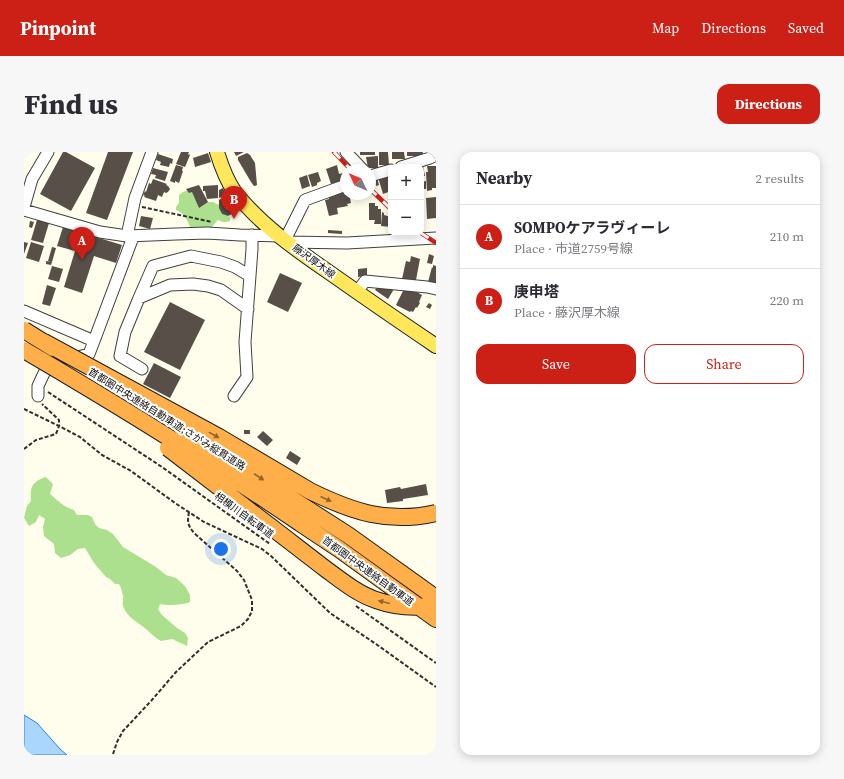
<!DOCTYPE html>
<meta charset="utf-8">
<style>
:root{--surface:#fff;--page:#f7f7f7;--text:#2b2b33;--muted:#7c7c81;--line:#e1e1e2;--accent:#cc1f16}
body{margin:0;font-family:"Source Serif 4","Noto Sans JP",serif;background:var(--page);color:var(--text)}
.controls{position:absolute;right:12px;top:12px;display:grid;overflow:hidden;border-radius:8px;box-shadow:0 2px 10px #0003}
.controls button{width:36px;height:36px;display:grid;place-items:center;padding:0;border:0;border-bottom:1px solid var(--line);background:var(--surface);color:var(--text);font:20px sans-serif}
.compass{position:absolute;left:316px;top:12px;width:36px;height:36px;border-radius:50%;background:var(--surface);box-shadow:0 2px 10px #0003;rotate:314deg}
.you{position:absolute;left:197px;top:397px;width:14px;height:14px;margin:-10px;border:3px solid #fff;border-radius:50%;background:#1a73e8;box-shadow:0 0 0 6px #1a73e833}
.badge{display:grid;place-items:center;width:26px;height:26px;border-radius:50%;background:var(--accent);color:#fff;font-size:13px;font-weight:700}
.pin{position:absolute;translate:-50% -33px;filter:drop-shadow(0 1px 2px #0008)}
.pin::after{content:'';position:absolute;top:21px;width:14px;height:12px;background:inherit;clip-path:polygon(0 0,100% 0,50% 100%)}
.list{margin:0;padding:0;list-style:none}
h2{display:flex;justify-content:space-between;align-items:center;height:52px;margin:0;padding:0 16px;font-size:17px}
h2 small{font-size:13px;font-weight:400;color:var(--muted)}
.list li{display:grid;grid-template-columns:26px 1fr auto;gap:12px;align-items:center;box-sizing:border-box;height:64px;padding:0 16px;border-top:1px solid var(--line)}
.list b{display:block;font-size:15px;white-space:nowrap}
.list p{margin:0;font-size:13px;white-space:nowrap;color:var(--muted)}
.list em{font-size:13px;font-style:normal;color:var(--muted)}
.actions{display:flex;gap:8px;padding:12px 16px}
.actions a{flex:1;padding:9px 0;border:1px solid var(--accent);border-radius:12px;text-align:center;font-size:14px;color:var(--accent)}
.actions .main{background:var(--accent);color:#fff}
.map{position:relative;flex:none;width:412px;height:603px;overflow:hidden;border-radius:12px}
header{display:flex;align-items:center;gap:24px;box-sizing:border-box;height:56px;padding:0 20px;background:var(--accent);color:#fff}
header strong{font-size:19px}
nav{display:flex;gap:22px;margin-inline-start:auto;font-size:14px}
.intro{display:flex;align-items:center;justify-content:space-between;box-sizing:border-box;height:96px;padding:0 24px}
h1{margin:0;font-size:28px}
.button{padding:10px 18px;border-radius:12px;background:var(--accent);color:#fff;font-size:14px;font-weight:700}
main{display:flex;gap:24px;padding:0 24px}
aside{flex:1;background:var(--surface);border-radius:12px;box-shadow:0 2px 10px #0003}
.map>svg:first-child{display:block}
.forest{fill:#ace08f}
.water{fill:#aad6fd;stroke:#2983dc}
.building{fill:#574f48}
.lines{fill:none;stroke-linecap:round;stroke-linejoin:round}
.minor-casing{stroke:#404040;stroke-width:13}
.major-casing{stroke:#1e1e1e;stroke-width:16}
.highway-casing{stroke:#1e1e1e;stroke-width:18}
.path{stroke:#2f2f2f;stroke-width:2;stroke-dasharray:4 2;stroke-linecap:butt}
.minor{stroke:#fff;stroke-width:11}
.major{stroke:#ffe75c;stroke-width:14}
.highway{stroke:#ffaf4a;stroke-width:16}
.rail-casing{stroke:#cc1f16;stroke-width:4.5}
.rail{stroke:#fff;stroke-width:3;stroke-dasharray:9;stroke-linecap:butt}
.highway-bridge-casing{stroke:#1e1e1e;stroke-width:18;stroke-linecap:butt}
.highway-bridge{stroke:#ffaf4a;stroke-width:16}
.oneway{fill:#92662f}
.labels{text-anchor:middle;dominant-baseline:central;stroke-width:4;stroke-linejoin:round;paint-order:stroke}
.street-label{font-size:10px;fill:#0d0d0d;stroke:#fff}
</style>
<header>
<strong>Pinpoint</strong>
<nav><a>Map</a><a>Directions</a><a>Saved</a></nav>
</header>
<div class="intro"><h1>Find us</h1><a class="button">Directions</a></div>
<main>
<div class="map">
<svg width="412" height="603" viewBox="0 0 412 603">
<rect width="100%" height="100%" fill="#fffdec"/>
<path class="forest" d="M165 38 171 40 182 50H189L195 53 198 62 206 65V69C201 71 198 70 194 68L187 76 173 78 166 75C163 67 160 61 152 58V55L155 51V43L159 40Z
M21 325 23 326 29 332 26 342C34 349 40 355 50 358L53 363H64L68 365 71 372 75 376 83 378 89 382 99 395 132 415 142 423 152 426 161 434 166 443V450C160 453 143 454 136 452L134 457 138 463 153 476 161 481 164 486 163 494 148 487 137 489C131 486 127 481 122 477 115 471 103 465 100 456 97 450 100 448 99 444 98 440 97 435 95 432H91L86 427 82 425 70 411 61 396 54 397 46 403 37 406 31 401 30 392 20 384 19 375 21 367 15 363 12 370 5 374 0 366 3 354 7 349C6 335 7 331 21 325Z"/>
<path class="water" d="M0 563 13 571 36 597 43 603H0Z"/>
<path class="building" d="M39 0H42L71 16 47 59 16 42Z
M84 0H109L83 68 62 61Z
M157 0H165L164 2 166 3 161 15 152 12Z
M210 0H220L212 4Z
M336 0H351V3H336Z
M355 0H364L365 13H355Z
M368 0H380L381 7H368Z
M383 0H399L398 4H383Z
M184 1 187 10 171 15 169 6Z
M223 1 226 3 231 11 233 33 231 34H230L227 30 214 8V5Z
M134 2 149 7 148 12 146 11 145 15 136 13 137 10 132 8Z
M354 4V16H344L342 5Z
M152 13 159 15 158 19H159L155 31 151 29V31L146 29Z
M313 13 315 22 319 21 321 28 307 32 302 17Z
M399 14 401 24H397V15Z
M403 14H412V36H408V38L403 39 402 20H404Z
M129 16 144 20 141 29 131 26 132 23 127 22Z
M294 20 297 29 293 31V33L288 35 284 23Z
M283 23 286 34 278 37 275 26Z
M367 23V39L359 42 354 25Z
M353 26 355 33 352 34 349 27Z
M129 27 143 32 142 33 144 34 146 37 144 40 142 41 140 40 138 45 134 43 132 49 120 45 121 44 119 43 121 39 122 40 125 31 127 32Z
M402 29V37H397V30Z
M175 33 184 50 175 56 168 40 165 41 162 37Z
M194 33V46L183 47 181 39H179V34Z
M199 36 202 43 195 46V38Z
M320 39 321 43 325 42 327 51 323 52 324 54 313 56 314 62 305 64 301 48 305 47 304 43Z
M202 44 211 60 204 64 198 62 195 56V48Z
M412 45V66L403 67 402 46Z
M345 51H351V54H354V57H357V72H350L351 68H345Z
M358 60 360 61V63L367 65V75L357 74Z
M117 64 129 66 126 77 115 74Z
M13 68 25 71 19 91 7 88Z
M6 69 10 70 8 76 5 75Z
M39 75 98 93 92 111 70 104 58 141 40 135 51 99 33 94Z
M304 78 318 79V82L304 81Z
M0 90 4 91 0 102Z
M7 90 20 94 15 110 2 106Z
M28 95 32 96 28 110 24 109Z
M405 102 410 104 408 112 403 111Z
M387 104 396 107 392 128 378 127 382 109 386 110Z
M22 109 28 110 27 113 22 112Z
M409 113 412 114V131L404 130 408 115 409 116Z
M28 114 39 117 35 130 24 127Z
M343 116V124L334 125V117Z
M256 121 278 131 264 160 243 150Z
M23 133 32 136 26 154 18 152Z
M355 133 365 134 370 137 364 147 351 138Z
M381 135H384L398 143 395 150 396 151 393 156 392 155 389 160 387 159 386 160 372 153Z
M146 150 181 168 156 218 120 200Z
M405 151 408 153 406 157 402 155Z
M130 211 157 225 146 246 119 232Z
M220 278H226V282H220Z
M239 279 249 288 243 294 233 285Z
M266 299 277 306 273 313 262 306Z
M402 332 404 343 379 347V349L363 351 361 338 376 335 377 337Z"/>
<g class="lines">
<g class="minor-casing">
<path id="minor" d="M322 0 339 18
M377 15 406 6 412 3
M346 24 367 18
M0 55 8 27 24 0
M0 58 76 80 103 84 152 82 183 81 216 83 256 84
M103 84 111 46 128 0
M261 88 281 48 322 33
M264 90 323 91 412 86
M333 140 341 129 403 135 412 137
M115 146 129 114 167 104 197 110 211 115 226 124
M0 159 70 189 109 85
M118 217 96 204 101 180 115 146 146 133 169 132 184 134 197 138 224 157
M14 244V234L21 219 31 208 39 205H54L65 202 70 189
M210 244 223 225 221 190 228 97V83"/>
</g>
<g class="major-casing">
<path id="major" d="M193 0C197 13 202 27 210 39 236 73 274 99 309 123 343 147 378 171 412 194"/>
</g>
<g class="highway-casing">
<path id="highway" d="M285 358 324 383 412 446
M230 362C254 380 278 399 303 418 318 429 334 442 352 448 371 455 392 456 412 453
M276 371 315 397 412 467"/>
</g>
<path class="path" d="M118 55 188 70
M24 240 138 315 246 392
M0 257 35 274 56 285 78 303 107 319 151 351 180 370 238 397 247 404 306 461 352 492 412 535
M0 297 12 288 32 282 35 274V268L18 252
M332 454 412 511
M89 602 93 590 99 579 127 549 152 520 184 490 217 474 224 467 228 459V448L220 428 213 419 170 381C164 373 163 371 165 360"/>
<use href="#minor" class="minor"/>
<use href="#major" class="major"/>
<use href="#highway" class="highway"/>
<g class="rail-casing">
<path id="rail" d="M310 0 327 18
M346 37 367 57
M397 81 412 91"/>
</g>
<use href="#rail" class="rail"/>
<g class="highway-bridge-casing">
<path id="highway-bridge" d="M0 178 29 196
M20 190 195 285 286 339C329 360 364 372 412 361
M0 198C94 253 186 310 276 371
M159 277 285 358
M144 296 230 362"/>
</g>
<use href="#highway-bridge" class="highway-bridge"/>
</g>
<defs><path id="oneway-solid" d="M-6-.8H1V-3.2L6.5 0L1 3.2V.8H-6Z"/></defs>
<g class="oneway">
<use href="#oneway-solid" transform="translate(190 283) rotate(29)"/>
<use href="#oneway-solid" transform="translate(235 325) rotate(33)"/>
<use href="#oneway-solid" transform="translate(302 347) rotate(24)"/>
<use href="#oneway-solid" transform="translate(360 450) rotate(-166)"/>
</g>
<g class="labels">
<g class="street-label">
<text transform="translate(290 109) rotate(36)">藤沢厚木線</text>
<text transform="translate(143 267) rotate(32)">首都圏中央連絡自動車道;さがみ縦貫道路</text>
<text transform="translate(220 363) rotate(36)">相模川自転車道</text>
<text transform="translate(344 419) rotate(36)">首都圏中央連絡自動車道</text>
</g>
</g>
</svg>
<div class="controls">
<button>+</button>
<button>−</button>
</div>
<svg class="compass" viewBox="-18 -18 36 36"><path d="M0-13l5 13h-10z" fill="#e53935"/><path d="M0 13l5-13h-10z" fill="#7c7c81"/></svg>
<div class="you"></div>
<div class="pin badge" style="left:58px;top:108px">A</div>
<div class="pin badge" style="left:210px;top:67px">B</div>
</div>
<aside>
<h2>Nearby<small>2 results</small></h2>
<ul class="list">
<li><span class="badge">A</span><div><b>SOMPOケアラヴィーレ</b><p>Place · 市道2759号線</p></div><em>210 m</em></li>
<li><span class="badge">B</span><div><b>庚申塔</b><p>Place · 藤沢厚木線</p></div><em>220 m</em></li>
</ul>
<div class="actions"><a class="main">Save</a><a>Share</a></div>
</aside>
</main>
